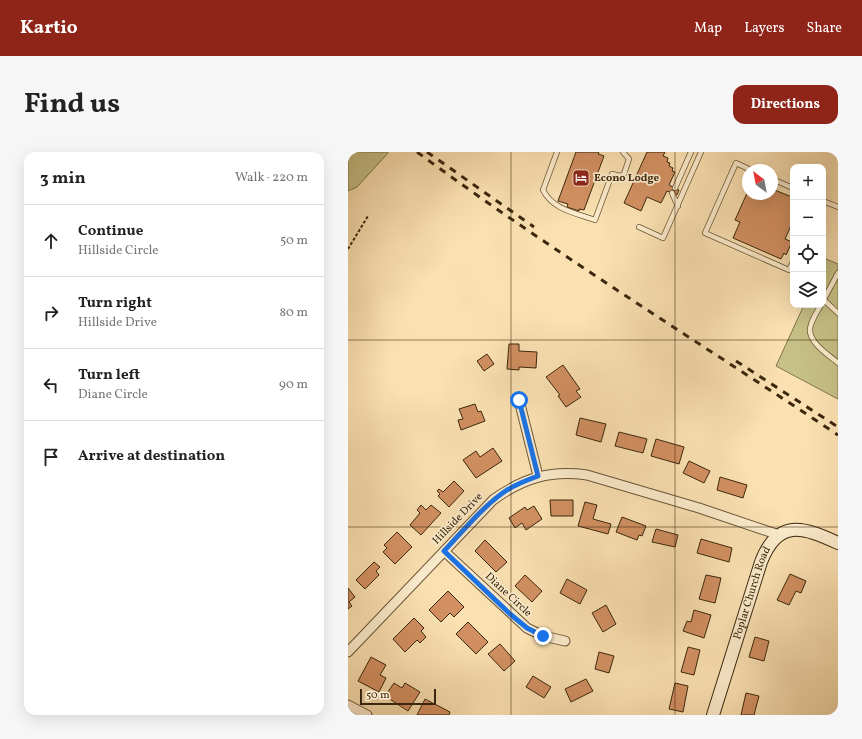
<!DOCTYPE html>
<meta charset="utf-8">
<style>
:root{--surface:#fff;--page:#f6f6f6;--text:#222;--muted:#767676;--line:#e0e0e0;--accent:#8f2418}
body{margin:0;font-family:Vollkorn,serif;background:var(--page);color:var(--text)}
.controls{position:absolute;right:12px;top:12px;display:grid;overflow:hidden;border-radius:8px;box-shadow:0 4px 16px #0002}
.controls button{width:36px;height:36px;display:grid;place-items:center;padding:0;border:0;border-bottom:1px solid var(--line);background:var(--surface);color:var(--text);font:20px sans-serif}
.compass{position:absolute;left:394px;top:12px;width:36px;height:36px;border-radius:50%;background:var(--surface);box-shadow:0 4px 16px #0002;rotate:328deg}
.scale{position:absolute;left:12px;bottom:10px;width:76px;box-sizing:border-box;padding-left:4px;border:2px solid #3a270d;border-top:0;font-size:11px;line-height:14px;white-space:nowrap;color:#3a270d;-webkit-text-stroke:3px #fceccd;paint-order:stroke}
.stop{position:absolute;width:12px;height:12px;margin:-9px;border:3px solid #1a73e8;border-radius:50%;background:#fff}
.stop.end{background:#1a73e8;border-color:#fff;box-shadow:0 1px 4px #0008}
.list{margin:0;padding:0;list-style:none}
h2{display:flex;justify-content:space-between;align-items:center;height:52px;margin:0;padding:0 16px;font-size:17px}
h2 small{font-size:13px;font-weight:400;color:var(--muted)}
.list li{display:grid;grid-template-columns:26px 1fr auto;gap:12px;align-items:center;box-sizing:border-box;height:72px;padding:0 16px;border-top:1px solid var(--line)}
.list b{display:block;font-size:15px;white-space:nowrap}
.list p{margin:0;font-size:13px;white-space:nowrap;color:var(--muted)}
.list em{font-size:13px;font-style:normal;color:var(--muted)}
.icon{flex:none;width:22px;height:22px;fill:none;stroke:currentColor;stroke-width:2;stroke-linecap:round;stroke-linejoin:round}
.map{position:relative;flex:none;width:490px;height:563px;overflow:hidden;border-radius:12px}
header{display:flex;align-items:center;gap:24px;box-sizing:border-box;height:56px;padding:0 20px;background:var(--accent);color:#fff}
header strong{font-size:19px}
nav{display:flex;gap:22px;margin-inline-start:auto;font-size:14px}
.intro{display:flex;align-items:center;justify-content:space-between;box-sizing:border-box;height:96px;padding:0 24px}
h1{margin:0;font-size:28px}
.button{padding:10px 18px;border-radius:12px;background:var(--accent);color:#fff;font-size:14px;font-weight:700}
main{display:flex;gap:24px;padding:0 24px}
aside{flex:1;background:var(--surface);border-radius:12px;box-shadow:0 4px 16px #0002}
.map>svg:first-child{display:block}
.green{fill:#c7c187;stroke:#80744a}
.building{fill:#d29062;stroke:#3a270d}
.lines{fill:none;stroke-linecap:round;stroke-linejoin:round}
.lane-casing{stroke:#6a5636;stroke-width:6}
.street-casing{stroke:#6a5636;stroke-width:11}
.secondary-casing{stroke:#3a270d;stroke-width:14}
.path{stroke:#3a270d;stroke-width:2;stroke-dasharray:3 2;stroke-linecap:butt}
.lane{stroke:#fceccd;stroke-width:4.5}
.street{stroke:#fceccd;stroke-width:9}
.secondary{stroke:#fceccd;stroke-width:12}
.rail{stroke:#3a270d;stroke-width:3;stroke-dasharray:7 7;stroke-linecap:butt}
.route{stroke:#1a73e8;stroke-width:5}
.grid{fill:none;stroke:#3a270d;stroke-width:1;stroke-opacity:0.55}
.labels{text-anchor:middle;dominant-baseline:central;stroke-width:3.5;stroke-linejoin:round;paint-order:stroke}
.poi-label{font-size:11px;font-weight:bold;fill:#3a270d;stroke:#fceccd;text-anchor:start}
.street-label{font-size:11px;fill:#3a270d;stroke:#fceccd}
</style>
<header>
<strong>Kartio</strong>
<nav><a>Map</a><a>Layers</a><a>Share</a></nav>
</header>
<div class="intro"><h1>Find us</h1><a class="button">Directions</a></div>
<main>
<aside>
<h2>3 min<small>Walk · 220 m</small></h2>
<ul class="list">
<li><svg class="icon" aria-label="ahead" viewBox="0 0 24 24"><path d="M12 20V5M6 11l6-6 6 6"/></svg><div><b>Continue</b><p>Hillside Circle</p></div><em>50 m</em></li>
<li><svg class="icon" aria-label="right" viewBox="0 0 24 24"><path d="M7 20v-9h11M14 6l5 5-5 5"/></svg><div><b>Turn right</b><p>Hillside Drive</p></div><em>80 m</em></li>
<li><svg class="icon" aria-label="left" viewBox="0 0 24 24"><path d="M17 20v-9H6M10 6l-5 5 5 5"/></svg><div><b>Turn left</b><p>Diane Circle</p></div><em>90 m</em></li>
<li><svg class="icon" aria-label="arrive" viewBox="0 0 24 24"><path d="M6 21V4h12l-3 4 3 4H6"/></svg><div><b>Arrive at destination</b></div></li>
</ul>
</aside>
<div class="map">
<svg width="490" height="563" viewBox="0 0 490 563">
<rect width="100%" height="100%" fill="#fbe1b2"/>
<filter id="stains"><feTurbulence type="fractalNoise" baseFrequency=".005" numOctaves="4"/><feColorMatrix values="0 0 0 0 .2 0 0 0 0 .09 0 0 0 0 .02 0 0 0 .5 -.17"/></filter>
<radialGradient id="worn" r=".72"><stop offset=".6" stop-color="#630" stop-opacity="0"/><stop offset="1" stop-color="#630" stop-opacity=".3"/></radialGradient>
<path class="green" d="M0 0H39L40 1 9 35 0 39Z
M478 107 490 112V247L428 214 456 153H475V113Z"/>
<path class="building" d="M228 0H251L250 2 256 4 236 58 231 57V59L219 55 220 52 210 49Z
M299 0H317L315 4 320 6 319 10 322 11 321 14 325 16 324 19 327 20 321 33 331 38 329 43 319 39 313 51 299 45 293 59 276 51Z
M424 37 444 45 443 47 445 48V69L437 87 444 90 438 103 436 101 433 107 385 86 392 70 387 68 400 39V42H424Z
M161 192H171V199L189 200 188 216 171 215V218L159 217Z
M139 202 146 212 136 219 129 209Z
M215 213 232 237 228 239 233 245 218 255 210 244 212 243 198 225Z
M127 252 130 260 133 259 137 269 113 278 110 268 115 267 111 257Z
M232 266 258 272 253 290 228 283Z
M271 280 299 287 295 301 267 294Z
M308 287 336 295 331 312 303 304Z
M145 296 154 309 128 326 115 308 128 299 132 305Z
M341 309 362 319 356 331 335 321Z
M372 325 399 333 395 346 369 338Z
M106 329 116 339 101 355 90 344 92 342 89 339 91 337 95 340Z
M202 348H225V364H203Z
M237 350 249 353 245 367 263 372 260 382 230 374Z
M73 353 78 358 83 353 93 361 73 383 62 373 72 361 69 358Z
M186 354 194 367 178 378 174 371 167 376 161 366 177 355 179 358Z
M274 365 298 374 294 384 291 383 289 388 268 380Z
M308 377 330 383 327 395 304 390Z
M49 380 64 395 47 412 35 400 39 396 36 393Z
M353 387 384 396 381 410 349 401Z
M137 388 159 410 148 420 127 399Z
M26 410 32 415 28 419 31 423 17 437 8 428Z
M442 422 458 429 453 441 448 439 441 453 429 448Z
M177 423 194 439 184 450 167 434Z
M358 423 373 426 367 451 351 447Z
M219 427 239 438 232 452 212 441Z
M0 436 7 445 1 450 4 454 0 457Z
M100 439 116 455 106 465 102 461 93 470 81 458Z
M258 453 268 472 255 480 244 461Z
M346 458 363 463 356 486 335 479 339 469 343 470Z
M66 466 76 476 73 479 78 485 72 491 69 488 57 500 45 487Z
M120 470 140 490 128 502 108 482Z
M407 485 421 489 416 509 401 505Z
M152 492 167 509 156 519 140 502Z
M340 495 352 498 346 523 333 520Z
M251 500 266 504 261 521 247 517Z
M23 505 38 513 32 523 38 526 31 540 10 529Z
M185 524 203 535 196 546 178 535Z
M238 527 245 539 223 550 217 537Z
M46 531 54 536 57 531 72 540 60 559 37 544Z
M327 531 340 534 335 560 321 557Z
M398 541 411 544 406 563H393Z
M77 547 102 560 101 563H69Z"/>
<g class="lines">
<g class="lane-casing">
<path id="lane" d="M209 0 195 38C205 58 228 61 247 68L264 22 272 24 276 22 281 7 275 0
M403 18 388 11 357 81 441 118 445 110
M424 27 445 36
M327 36 343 0
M324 41 330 54
M475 49 490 55
M291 75 315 86 353 0
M476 148 490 161
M475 149 490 121
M473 153C469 160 463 168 462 177 461 191 481 203 490 211"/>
</g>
<g class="street-casing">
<path id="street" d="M171 248 190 324
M96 399 179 476 195 484 217 489
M0 500 145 348C175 326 202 318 239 323L351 356 431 383
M0 553 19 563"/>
</g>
<g class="secondary-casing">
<g id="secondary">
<path id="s1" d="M365 563 413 410C430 366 455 375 490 391"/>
</g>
</g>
<path class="path" d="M0 97 20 64"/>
<use href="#lane" class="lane"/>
<use href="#street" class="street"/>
<use href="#secondary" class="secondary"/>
<path class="rail" d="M69 0C205 100 349 189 490 283
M79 0 186 75
M388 209 490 275"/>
</g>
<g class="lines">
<path class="route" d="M171 248 190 324C179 328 169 332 159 338 136 353 115 379 96 399L162 462 179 476 195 484"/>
</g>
<path class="grid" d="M163 0V563M327 0V563M0 188H490M0 375H490"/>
<defs>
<g id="hotel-square" transform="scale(0.9)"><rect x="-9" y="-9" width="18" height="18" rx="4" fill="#8f2418" stroke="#fceccd"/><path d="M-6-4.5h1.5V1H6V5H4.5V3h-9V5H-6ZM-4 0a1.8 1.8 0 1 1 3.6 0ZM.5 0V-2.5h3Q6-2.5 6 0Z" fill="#fff"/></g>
</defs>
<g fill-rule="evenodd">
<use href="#hotel-square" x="233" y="26"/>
</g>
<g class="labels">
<g class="poi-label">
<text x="246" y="26">Econo Lodge</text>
</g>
<g class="street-label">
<text transform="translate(110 367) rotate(-46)">Hillside Drive</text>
<text stroke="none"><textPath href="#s1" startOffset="128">Poplar Church Road</textPath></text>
<text transform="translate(160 443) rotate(43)">Diane Circle</text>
</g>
</g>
<rect width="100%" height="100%" filter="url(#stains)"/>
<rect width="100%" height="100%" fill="url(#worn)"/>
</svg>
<div class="controls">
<button>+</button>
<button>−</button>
<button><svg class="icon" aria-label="locate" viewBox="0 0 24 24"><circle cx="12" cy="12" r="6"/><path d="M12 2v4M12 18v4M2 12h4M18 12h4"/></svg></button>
<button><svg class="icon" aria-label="layers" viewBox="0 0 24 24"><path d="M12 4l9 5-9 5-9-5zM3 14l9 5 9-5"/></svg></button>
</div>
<svg class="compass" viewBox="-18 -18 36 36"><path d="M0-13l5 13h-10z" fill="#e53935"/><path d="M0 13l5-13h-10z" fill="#767676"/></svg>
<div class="scale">50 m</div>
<div class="stop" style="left:171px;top:248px"></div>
<div class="stop end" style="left:195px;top:484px"></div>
</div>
</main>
